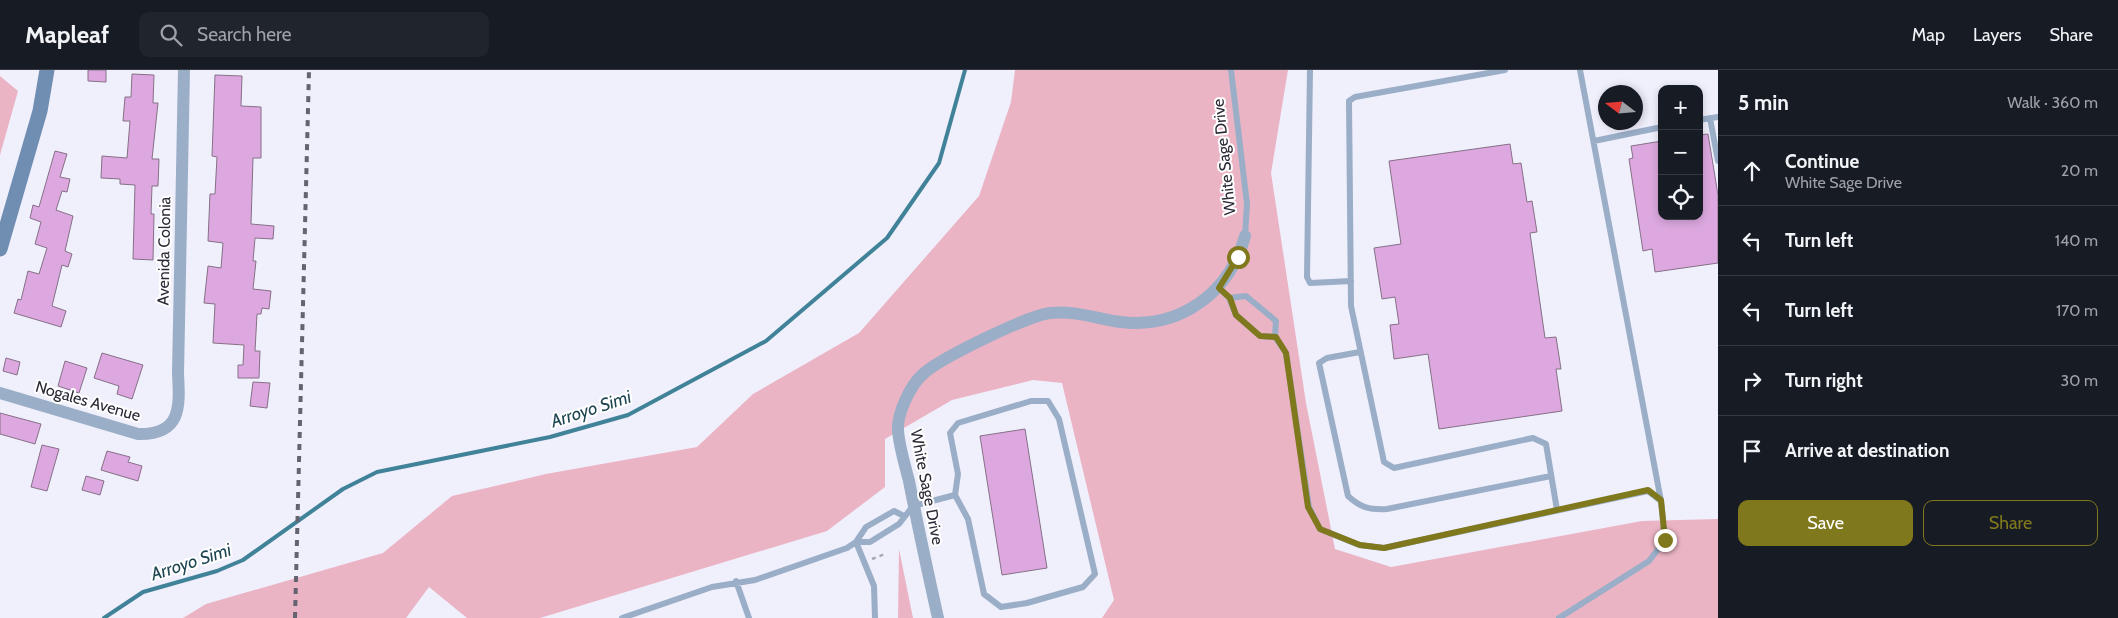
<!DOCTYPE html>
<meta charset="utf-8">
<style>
:root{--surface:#171b24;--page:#20242c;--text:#f1f3f6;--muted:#9ea1a6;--line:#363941;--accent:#7f781c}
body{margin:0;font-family:Cabin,sans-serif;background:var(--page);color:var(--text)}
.controls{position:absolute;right:15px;top:15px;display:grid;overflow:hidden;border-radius:10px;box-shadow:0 2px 8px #0003}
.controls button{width:45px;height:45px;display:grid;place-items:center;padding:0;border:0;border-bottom:1px solid var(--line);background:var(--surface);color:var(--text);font:25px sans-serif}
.compass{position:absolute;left:1598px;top:15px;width:45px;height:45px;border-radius:50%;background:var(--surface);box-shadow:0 2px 8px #0003;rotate:286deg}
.stop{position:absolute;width:15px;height:15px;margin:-11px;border:4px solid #7f781c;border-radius:50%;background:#fff}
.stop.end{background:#7f781c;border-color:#fff;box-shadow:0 1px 5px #0008}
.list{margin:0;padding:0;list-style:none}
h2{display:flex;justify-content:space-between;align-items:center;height:65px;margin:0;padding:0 20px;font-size:21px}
h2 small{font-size:16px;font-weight:400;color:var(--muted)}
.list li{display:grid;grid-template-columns:32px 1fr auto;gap:15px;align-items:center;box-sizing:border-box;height:70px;padding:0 20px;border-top:1px solid var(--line)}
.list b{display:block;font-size:19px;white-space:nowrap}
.list p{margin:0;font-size:16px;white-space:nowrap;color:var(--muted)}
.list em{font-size:16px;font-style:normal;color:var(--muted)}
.actions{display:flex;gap:10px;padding:15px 20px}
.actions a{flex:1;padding:11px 0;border:1px solid var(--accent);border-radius:10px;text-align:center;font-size:18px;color:var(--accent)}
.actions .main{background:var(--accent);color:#fff}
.icon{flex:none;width:28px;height:28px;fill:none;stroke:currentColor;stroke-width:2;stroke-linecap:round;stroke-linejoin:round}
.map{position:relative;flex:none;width:1718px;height:548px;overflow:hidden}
header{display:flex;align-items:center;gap:30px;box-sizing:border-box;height:70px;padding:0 25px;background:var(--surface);border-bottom:1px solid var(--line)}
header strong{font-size:24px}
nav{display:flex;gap:28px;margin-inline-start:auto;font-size:18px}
.search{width:350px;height:45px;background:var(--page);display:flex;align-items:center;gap:12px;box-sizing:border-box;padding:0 18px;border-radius:10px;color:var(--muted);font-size:19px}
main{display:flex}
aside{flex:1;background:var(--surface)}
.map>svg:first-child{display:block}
.green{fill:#ebb4c4}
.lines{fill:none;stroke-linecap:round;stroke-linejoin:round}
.stream{stroke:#408298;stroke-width:4}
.building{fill:#dca8df;stroke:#867087}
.path{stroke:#a8a7b4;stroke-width:2.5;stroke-dasharray:4 4;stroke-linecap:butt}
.lane{stroke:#9aaec7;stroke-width:6}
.street{stroke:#9aaec7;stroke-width:12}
.secondary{stroke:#708db2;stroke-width:15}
.rail{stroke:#64636f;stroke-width:4;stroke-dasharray:6 6;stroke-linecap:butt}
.route{stroke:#7f781c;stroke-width:6}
.labels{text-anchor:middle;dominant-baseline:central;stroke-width:4;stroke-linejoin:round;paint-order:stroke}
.street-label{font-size:16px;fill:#2b2a36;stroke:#fff}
.water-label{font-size:18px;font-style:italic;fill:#1d4652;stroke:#fff}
</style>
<header>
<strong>Mapleaf</strong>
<div class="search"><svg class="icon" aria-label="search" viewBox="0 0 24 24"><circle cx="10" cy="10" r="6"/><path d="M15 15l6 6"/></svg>Search here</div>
<nav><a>Map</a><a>Layers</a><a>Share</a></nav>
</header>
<main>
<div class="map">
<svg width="1718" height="548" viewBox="0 0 1718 548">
<rect width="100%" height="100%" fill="#f0effc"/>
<path class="green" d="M1015 0H1288L1271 103 1306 333 1335 479 1391 497 1642 451 1718 449V548H1102L1114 530 1062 313 1033 310 952 330 885 369V417L827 461 540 548H467L429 517 406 548H183L206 534 383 483 452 426 546 404 697 377 753 324 859 263 979 126 1011 32Z
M0 6 18 21 0 85Z
M899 479 913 548H898Z"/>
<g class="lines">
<path class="stream" d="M104 548 143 522 217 501 243 490 343 419 377 402 550 367 628 345 766 271 887 168 939 93 965 0"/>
</g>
<path class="building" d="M88 0H106V12L88 11Z
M132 4 154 5 153 33H158L152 89H159L158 116H152L151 144H154L153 190 133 189 135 115 120 114V109L101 108 102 86 127 88 130 51H123L125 27H131Z
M215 5 242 6 241 36 261 37V88H253L251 154 274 156 273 169 255 168 253 191H256L253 219 271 221 269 239 262 238 261 244H257L255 281H260L259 308H238V295H243L244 275 213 273 215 234 204 233 208 196 221 198 223 173 208 171 210 124H215L217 87 212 86Z
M1708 64 1718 125V193L1655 202 1652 179 1643 181 1629 89 1633 88 1631 76 1662 71V146H1699V65Z
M1510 74 1513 94 1521 93 1527 132 1532 131 1537 162 1530 163 1545 268 1556 267 1561 299H1556L1562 341 1439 359 1428 284 1394 289 1390 255 1399 254 1395 227 1382 229 1374 178 1401 174 1389 91Z
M55 81 67 84 60 107 70 109 67 122 62 121 56 140 73 146 65 181 72 184 68 197 62 195 52 236 66 241 61 257 14 243 18 229 21 230 28 201 39 204 47 178 35 174 41 152 30 148 33 135 39 137Z
M102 283 143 295 132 329 117 324 119 316 94 308Z
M6 288 20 292 17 305 3 301Z
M65 291 87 298 79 323 58 316Z
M253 312 270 313 267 338 250 336Z
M0 343 41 354 35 374 0 364Z
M1025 359 1047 498 1002 505 980 366Z
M42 375 59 379 47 421 31 417Z
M107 381 130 387 128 392 142 396 138 411 101 400Z
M86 406 104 411 100 425 82 420Z"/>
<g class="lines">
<path class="path" d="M872 489 885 484"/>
<path class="lane" d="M1231 0 1247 134 1245 166
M1310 0 1307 207 1310 213 1351 211
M1505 0 1355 27 1349 31 1351 236 1384 392 1394 398 1533 368 1546 374 1557 440
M1580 0 1661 431
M1710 48 1718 91
M1699 50 1718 47
M1594 71 1662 57
M1219 218 1229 228 1236 245 1260 266 1275 267
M1229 228 1246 226 1276 251 1275 267 1286 283 1309 437 1320 459 1359 475 1384 478 1648 421 1661 431 1665 470 1649 491 1559 548
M1360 282 1327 288 1319 293 1348 426C1361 438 1370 440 1387 439L1551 406
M856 472H870L899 454 913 436 955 425 958 404 950 363 958 353 1031 331H1048L1059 349 1095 504 1083 517 1027 533 1001 537 984 524 968 449 955 425
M856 472 874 516 875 548
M736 511 749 548
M622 548 712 517 755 510 847 478 856 472 866 457 894 441 904 446"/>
<path class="street" d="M0 323 138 364C181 365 180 338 178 304L184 0
M938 548C928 503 918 457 909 411 905 395 899 376 898 360 897 344 910 316 922 305 938 289 1027 246 1050 243 1074 240 1098 249 1121 252 1181 259 1230 222 1245 166"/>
<path class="secondary" d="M0 179 40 41 47 0"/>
<path class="rail" d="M295 548 309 0"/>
</g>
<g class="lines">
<path class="route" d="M1238 187 1219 218 1230 228 1236 245 1260 266 1276 267 1286 283 1308 437 1320 459 1360 475 1384 478 1648 420 1661 430 1665 470"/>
</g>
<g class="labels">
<g class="street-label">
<text transform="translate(1224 87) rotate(-96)">White Sage Drive</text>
<text transform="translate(164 181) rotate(-89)">Avenida Colonia</text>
<text transform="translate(88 331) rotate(16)">Nogales Avenue</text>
<text transform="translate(927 417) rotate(79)">White Sage Drive</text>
</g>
<g class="water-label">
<text transform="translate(591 339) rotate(-18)">Arroyo Simi</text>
<text transform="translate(191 492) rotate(-18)">Arroyo Simi</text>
</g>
</g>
</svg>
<div class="controls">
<button>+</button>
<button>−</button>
<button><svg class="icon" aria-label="locate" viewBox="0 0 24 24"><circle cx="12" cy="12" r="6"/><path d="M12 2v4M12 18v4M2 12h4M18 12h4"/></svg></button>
</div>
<svg class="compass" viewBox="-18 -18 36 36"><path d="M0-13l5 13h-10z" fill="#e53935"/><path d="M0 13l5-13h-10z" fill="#9ea1a6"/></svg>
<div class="stop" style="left:1238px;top:187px"></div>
<div class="stop end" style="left:1665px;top:470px"></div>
</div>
<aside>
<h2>5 min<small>Walk · 360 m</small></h2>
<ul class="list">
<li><svg class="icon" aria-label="ahead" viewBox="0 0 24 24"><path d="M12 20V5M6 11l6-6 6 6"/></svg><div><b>Continue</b><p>White Sage Drive</p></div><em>20 m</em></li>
<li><svg class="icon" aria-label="left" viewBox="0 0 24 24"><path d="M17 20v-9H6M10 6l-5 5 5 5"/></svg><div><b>Turn left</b></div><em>140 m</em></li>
<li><svg class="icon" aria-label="left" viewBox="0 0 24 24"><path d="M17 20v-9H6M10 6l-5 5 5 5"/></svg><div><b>Turn left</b></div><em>170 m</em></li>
<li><svg class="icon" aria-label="right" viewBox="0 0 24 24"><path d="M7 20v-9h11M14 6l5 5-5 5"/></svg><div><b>Turn right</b></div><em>30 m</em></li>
<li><svg class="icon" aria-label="arrive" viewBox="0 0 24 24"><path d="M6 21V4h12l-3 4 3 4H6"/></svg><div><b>Arrive at destination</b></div></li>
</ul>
<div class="actions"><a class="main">Save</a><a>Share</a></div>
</aside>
</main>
